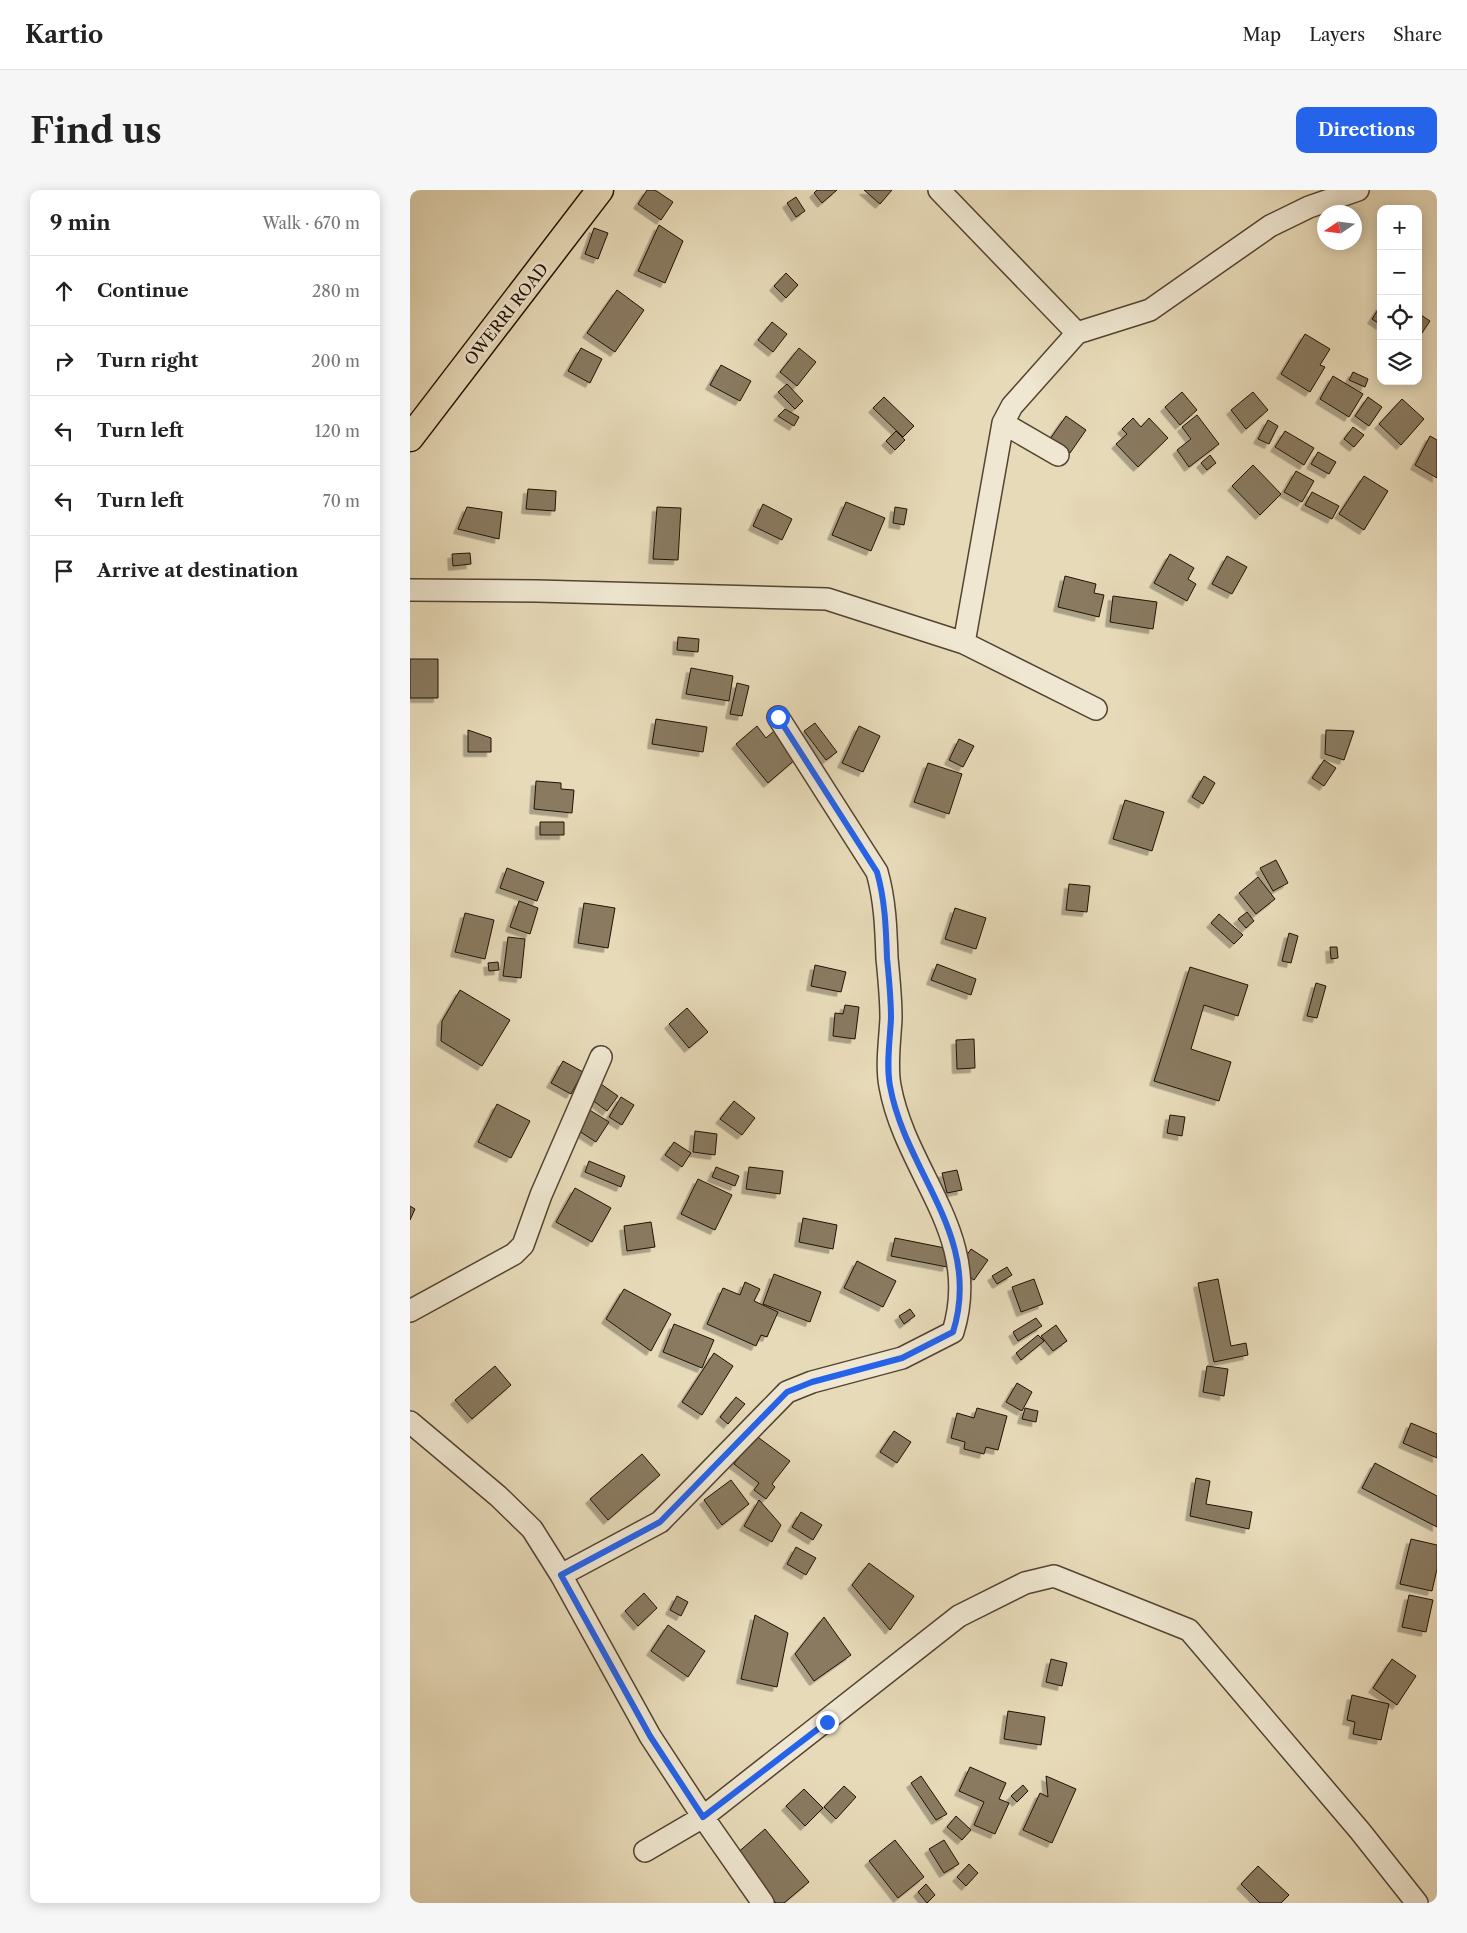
<!DOCTYPE html>
<meta charset="utf-8">
<style>
:root{--surface:#fff;--page:#f6f6f6;--text:#222;--muted:#767676;--line:#e0e0e0;--accent:#2563eb}
body{margin:0;font-family:"Libre Caslon Text",serif;background:var(--page);color:var(--text)}
.controls{position:absolute;right:15px;top:15px;display:grid;overflow:hidden;border-radius:10px;box-shadow:0 2px 12px #0003}
.controls button{width:45px;height:45px;display:grid;place-items:center;padding:0;border:0;border-bottom:1px solid var(--line);background:var(--surface);color:var(--text);font:25px sans-serif}
.compass{position:absolute;left:907px;top:15px;width:45px;height:45px;border-radius:50%;background:var(--surface);box-shadow:0 2px 12px #0003;rotate:257deg}
.stop{position:absolute;width:15px;height:15px;margin:-11px;border:4px solid #2563eb;border-radius:50%;background:#fff}
.stop.end{background:#2563eb;border-color:#fff;box-shadow:0 1px 5px #0008}
.list{margin:0;padding:0;list-style:none}
h2{display:flex;justify-content:space-between;align-items:center;height:65px;margin:0;padding:0 20px;font-size:21px}
h2 small{font-size:16px;font-weight:400;color:var(--muted)}
.list li{display:grid;grid-template-columns:32px 1fr auto;gap:15px;align-items:center;box-sizing:border-box;height:70px;padding:0 20px;border-top:1px solid var(--line)}
.list b{display:block;font-size:19px;white-space:nowrap}
.list em{font-size:16px;font-style:normal;color:var(--muted)}
.icon{flex:none;width:28px;height:28px;fill:none;stroke:currentColor;stroke-width:2;stroke-linecap:round;stroke-linejoin:round}
.map{position:relative;flex:none;width:1027px;height:1713px;overflow:hidden;border-radius:10px}
header{display:flex;align-items:center;gap:30px;box-sizing:border-box;height:70px;padding:0 25px;background:var(--surface);border-bottom:1px solid var(--line)}
header strong{font-size:24px}
nav{display:flex;gap:28px;margin-inline-start:auto;font-size:18px}
.intro{display:flex;align-items:center;justify-content:space-between;box-sizing:border-box;height:120px;padding:0 30px}
h1{margin:0;font-size:35px}
.button{padding:12px 22px;border-radius:10px;background:var(--accent);color:#fff;font-size:18px;font-weight:700}
main{display:flex;gap:30px;padding:0 30px}
aside{flex:1;background:var(--surface);border-radius:10px;box-shadow:0 2px 12px #0003}
.map>svg:first-child{display:block}
.building{fill:#897a61;stroke:#231103;filter:url(#shadow)}
.lines{fill:none;stroke-linecap:round;stroke-linejoin:round}
.minor-casing{stroke:#544330;stroke-width:24}
.major-casing{stroke:#231103;stroke-width:29}
.minor{stroke:#efe7d1;stroke-width:21}
.major{stroke:#e7dab8;stroke-width:26}
.route{stroke:#2563eb;stroke-width:6}
.labels{text-anchor:middle;dominant-baseline:central;stroke-width:5;stroke-linejoin:round;paint-order:stroke}
.street-label{font-size:16px;fill:#231103;stroke:#efe7d1}
</style>
<header>
<strong>Kartio</strong>
<nav><a>Map</a><a>Layers</a><a>Share</a></nav>
</header>
<div class="intro"><h1>Find us</h1><a class="button">Directions</a></div>
<main>
<aside>
<h2>9 min<small>Walk · 670 m</small></h2>
<ul class="list">
<li><svg class="icon" aria-label="ahead" viewBox="0 0 24 24"><path d="M12 20V5M6 11l6-6 6 6"/></svg><div><b>Continue</b></div><em>280 m</em></li>
<li><svg class="icon" aria-label="right" viewBox="0 0 24 24"><path d="M7 20v-9h11M14 6l5 5-5 5"/></svg><div><b>Turn right</b></div><em>200 m</em></li>
<li><svg class="icon" aria-label="left" viewBox="0 0 24 24"><path d="M17 20v-9H6M10 6l-5 5 5 5"/></svg><div><b>Turn left</b></div><em>120 m</em></li>
<li><svg class="icon" aria-label="left" viewBox="0 0 24 24"><path d="M17 20v-9H6M10 6l-5 5 5 5"/></svg><div><b>Turn left</b></div><em>70 m</em></li>
<li><svg class="icon" aria-label="arrive" viewBox="0 0 24 24"><path d="M6 21V4h12l-3 4 3 4H6"/></svg><div><b>Arrive at destination</b></div></li>
</ul>
</aside>
<div class="map">
<svg width="1027" height="1713" viewBox="0 0 1027 1713">
<defs>
<filter id="shadow"><feDropShadow dx="-4.5" dy="4.5" stdDeviation="0" flood-color="#0004"/></filter>
</defs>
<rect width="100%" height="100%" fill="#e7dab8"/>
<filter id="stains"><feTurbulence type="fractalNoise" baseFrequency=".004" numOctaves="4"/><feColorMatrix values="0 0 0 0 .2 0 0 0 0 .09 0 0 0 0 .02 0 0 0 .5 -.17"/></filter>
<radialGradient id="worn" r=".72"><stop offset=".6" stop-color="#630" stop-opacity="0"/><stop offset="1" stop-color="#630" stop-opacity=".3"/></radialGradient>
<path class="building" d="M237 0H245L263 12 251 30 228 14Z
M407 0H427L412 13 404 3Z
M454 0H482L470 14Z
M386 7 395 21 386 27 377 13Z
M249 35 273 51 255 93 228 81Z
M184 38 198 43 188 69 175 64Z
M376 83 388 95 376 108 364 96Z
M207 100 234 120 205 162 177 143Z
M971 115V135L962 129Z
M1008 123 1020 131 1008 149Z
M362 132 377 144 363 162 348 150Z
M895 144 920 159 910 175 915 177 900 202 871 184Z
M171 158 192 169 180 193 158 181Z
M389 158 406 172 387 196 370 182Z
M311 175 341 191 330 211 300 195Z
M943 182 958 189 955 197 939 190Z
M923 186 953 204 939 227 910 209Z
M377 194 393 211 385 219 368 202Z
M772 202 787 220 770 235 755 217Z
M843 202 858 220 836 239 821 220Z
M474 207 504 236 493 247 463 218Z
M958 207 972 217 959 236 945 226Z
M992 209 1014 229 991 255 969 234Z
M375 219 389 227 384 236 368 226Z
M787 225 809 254 779 277 767 260 781 249 772 237Z
M656 226 676 240 660 263 640 249Z
M723 228 731 237 739 228 758 248 728 277 706 254 717 244 712 239Z
M858 230 868 236 859 254 848 249Z
M943 237 954 245 944 257 934 249Z
M486 241 495 250 485 260 476 251Z
M875 241 904 258 894 275 865 257Z
M1020 246 1027 250V288L1005 275Z
M908 262 926 272 919 284 901 274Z
M800 265 806 273 797 280 791 273Z
M843 275 871 304 850 325 822 296Z
M886 281 904 291 892 312 874 302Z
M954 286 978 301 954 340 929 324Z
M118 299 146 301 145 321 116 319Z
M902 302 929 316 922 329 895 315Z
M436 312 475 328 461 361 422 345Z
M353 314 382 329 372 350 343 336Z
M57 317 92 322 89 349 48 339Z
M247 317 271 318 268 370 243 369Z
M485 317 497 319 494 335 483 333Z
M60 363 61 374 43 376 42 364Z
M760 364 784 378 778 389 786 394 777 411 744 393Z
M817 366 837 377 822 404 802 394Z
M655 386 686 394 684 403 694 405 689 427 648 417Z
M703 406 747 412 743 439 700 432Z
M268 447 289 449 288 462 267 460Z
M0 469H28V508H0Z
M281 478 323 486 319 511 276 504Z
M327 493 339 496 332 526 320 524Z
M246 529 297 537 293 562 242 554Z
M405 533 427 562 416 570 394 541Z
M347 536 356 548 364 541 387 568 358 593 326 554Z
M449 536 470 546 453 582 432 573Z
M58 540 81 548V562H58Z
M916 540 944 541 934 570 915 564Z
M549 549 564 556 553 577 539 570Z
M914 570 926 578 914 596 902 588Z
M518 573 552 584 539 624 504 612Z
M794 586 805 593 793 614 782 607Z
M126 591 151 593V599L164 600 162 623 124 619Z
M715 610 754 622 742 661 703 649Z
M130 632H154V645H130Z
M866 670 878 693 863 701 850 678Z
M97 678 134 692 127 711 90 698Z
M848 687 865 709 846 724 829 703Z
M659 694 680 696 677 722 656 720Z
M109 711 128 718 120 744 100 737Z
M174 713 205 718 198 758 168 753Z
M545 718 576 728 566 759 535 749Z
M837 722 844 731 836 738 828 729Z
M55 723 84 730 75 769 45 762Z
M809 724 833 745 824 754 801 733Z
M879 743 888 746 881 773 872 771Z
M98 747 115 749 111 788 93 786Z
M920 757H927L928 768 921 769Z
M88 772 89 780 79 781 78 773Z
M527 774 566 789 561 805 521 790Z
M405 775 436 782 431 802 401 796Z
M780 777 838 795 828 826 794 815 781 859 821 872 809 911 744 891Z
M906 793 916 796 907 828 897 826Z
M50 800 100 830 72 876 31 851 32 831Z
M435 815 449 817 445 849 423 846 425 823 433 824Z
M277 818 298 842 279 858 259 834Z
M564 849 565 878 547 879 546 850Z
M153 871 173 882 161 904 141 893Z
M191 894 208 906 197 921 181 909Z
M211 907 224 915 212 935 199 927Z
M324 911 345 928 332 945 310 929Z
M87 914 120 931 101 968 68 952Z
M178 919 199 932 186 952 166 939Z
M760 925 775 927 772 946 757 943Z
M285 941 307 944 305 965 283 962Z
M264 952 281 963 272 977 255 965Z
M179 971 215 986 211 997 175 982Z
M306 977 329 986 325 996 302 987Z
M339 977 373 981 370 1004 336 999Z
M547 980 552 1000 537 1003 532 983Z
M288 989 322 1005 305 1040 271 1024Z
M165 998 201 1018 182 1052 146 1032Z
M0 1016 5 1019 0 1030Z
M393 1028 427 1035 423 1059 389 1052Z
M241 1032 245 1057 217 1061 214 1036Z
M485 1048 540 1059 537 1077 481 1066Z
M561 1059 578 1070 564 1090 548 1078Z
M447 1071 486 1091 473 1117 434 1098Z
M597 1077 602 1085 587 1094 582 1086Z
M364 1084 411 1102 400 1132 353 1114Z
M624 1089 633 1114 611 1122 602 1097Z
M808 1089 821 1156 836 1153 838 1165 804 1172 788 1093Z
M335 1092 350 1099 344 1111 368 1122 357 1147 351 1145 346 1156 297 1134 313 1098 330 1105Z
M214 1099 261 1124 241 1161 196 1129Z
M500 1119 505 1126 494 1134 489 1126Z
M626 1128 632 1136 608 1151 603 1142Z
M264 1134 304 1150 292 1178 253 1162Z
M646 1135 657 1151 643 1161 631 1146Z
M628 1145 634 1151 611 1170 606 1163Z
M304 1163 323 1176 292 1225 272 1212Z
M85 1176 101 1195 62 1229 45 1210Z
M797 1176 818 1179 814 1206 793 1202Z
M607 1193 622 1202 612 1221 596 1212Z
M326 1207 335 1214 318 1234 310 1227Z
M567 1218 597 1226 588 1260 576 1257 574 1264 554 1259 555 1252 541 1248 547 1223 564 1228Z
M615 1218 628 1221 626 1232 612 1229Z
M1001 1233 1027 1244V1268L993 1253Z
M484 1241 501 1252 487 1273 470 1262Z
M345 1245 380 1271 362 1294 365 1297 356 1309 344 1300 349 1293 324 1274Z
M232 1264 250 1285 198 1330 180 1309Z
M965 1273 1027 1306V1337L952 1298Z
M786 1288 800 1291 796 1314 842 1322 839 1339 780 1326Z
M321 1290 339 1314 312 1335 294 1310Z
M349 1310 371 1335 362 1352 334 1336Z
M391 1322 412 1335 403 1350 382 1337Z
M1001 1349 1027 1355V1379L1022 1401 990 1394Z
M386 1357 406 1368 396 1385 377 1374Z
M459 1373 504 1406 480 1440 442 1395Z
M234 1403 247 1418 228 1436 215 1421Z
M999 1405 1023 1410 1016 1442 992 1437Z
M267 1406 278 1412 271 1426 260 1420Z
M345 1425 378 1443 367 1497 331 1489Z
M414 1427 441 1465 404 1491 385 1464Z
M258 1435 295 1461 278 1487 241 1461Z
M641 1469 657 1473 652 1496 636 1492Z
M982 1469 1006 1486 987 1515 963 1498Z
M942 1505 979 1514 971 1550 943 1544 945 1532 937 1530Z
M598 1521 635 1527 631 1555 594 1549Z
M560 1577 596 1593 589 1609 599 1613 585 1644 564 1635 574 1612 549 1601Z
M511 1586 537 1624 526 1630 501 1593Z
M636 1586 666 1599 642 1653 613 1640 630 1603 638 1607Z
M613 1595 618 1601 607 1612 601 1606Z
M434 1596 446 1607 426 1629 414 1617Z
M394 1599 413 1618 395 1636 376 1616Z
M546 1626 561 1640 552 1650 537 1637Z
M355 1639 399 1692 374 1713H366L325 1665Z
M485 1650 514 1687 488 1708 459 1671Z
M534 1650 549 1674 534 1683 519 1659Z
M559 1674 568 1683 556 1696 547 1687Z
M848 1676 879 1705 871 1713H850L831 1694Z
M516 1694 525 1705 517 1713 508 1702Z"/>
<g class="lines">
<g class="minor-casing">
<path id="minor" d="M529 0 667 143
M593 233 648 265
M0 400 127 401 417 409 554 453 686 519
M554 453 593 233 602 216 667 143 740 120 860 36 899 17 948 0
M0 1121 104 1064 113 1055 131 1005 191 867
M0 1232 88 1306 122 1339 151 1385 240 1546 293 1627 353 1713
M151 1385 250 1332 377 1202 402 1192 492 1168 543 1142C573 1045 496 984 480 896 476 875 480 850 481 828 481 808 479 788 477 768 476 738 475 710 467 682L368 527
M235 1661 293 1627 549 1426 615 1393 644 1386 779 1440 950 1641 1007 1713"/>
</g>
<g class="major-casing">
<path id="major" d="M0 248 190 0"/>
</g>
<use href="#minor" class="minor"/>
<use href="#major" class="major"/>
</g>
<g class="lines">
<path class="route" d="M368 527 467 682C475 710 476 738 477 768 479 788 481 808 481 828 480 850 476 875 480 896 496 984 573 1046 543 1142L492 1168 402 1192 377 1202 250 1332 151 1385 240 1546 293 1627 417 1532"/>
</g>
<g class="labels">
<g class="street-label">
<text transform="translate(96 124) rotate(-52)">OWERRI ROAD</text>
</g>
</g>
<rect width="100%" height="100%" filter="url(#stains)"/>
<rect width="100%" height="100%" fill="url(#worn)"/>
</svg>
<div class="controls">
<button>+</button>
<button>−</button>
<button><svg class="icon" aria-label="locate" viewBox="0 0 24 24"><circle cx="12" cy="12" r="6"/><path d="M12 2v4M12 18v4M2 12h4M18 12h4"/></svg></button>
<button><svg class="icon" aria-label="layers" viewBox="0 0 24 24"><path d="M12 4l9 5-9 5-9-5zM3 14l9 5 9-5"/></svg></button>
</div>
<svg class="compass" viewBox="-18 -18 36 36"><path d="M0-13l5 13h-10z" fill="#e53935"/><path d="M0 13l5-13h-10z" fill="#767676"/></svg>
<div class="stop" style="left:368px;top:527px"></div>
<div class="stop end" style="left:417px;top:1532px"></div>
</div>
</main>
